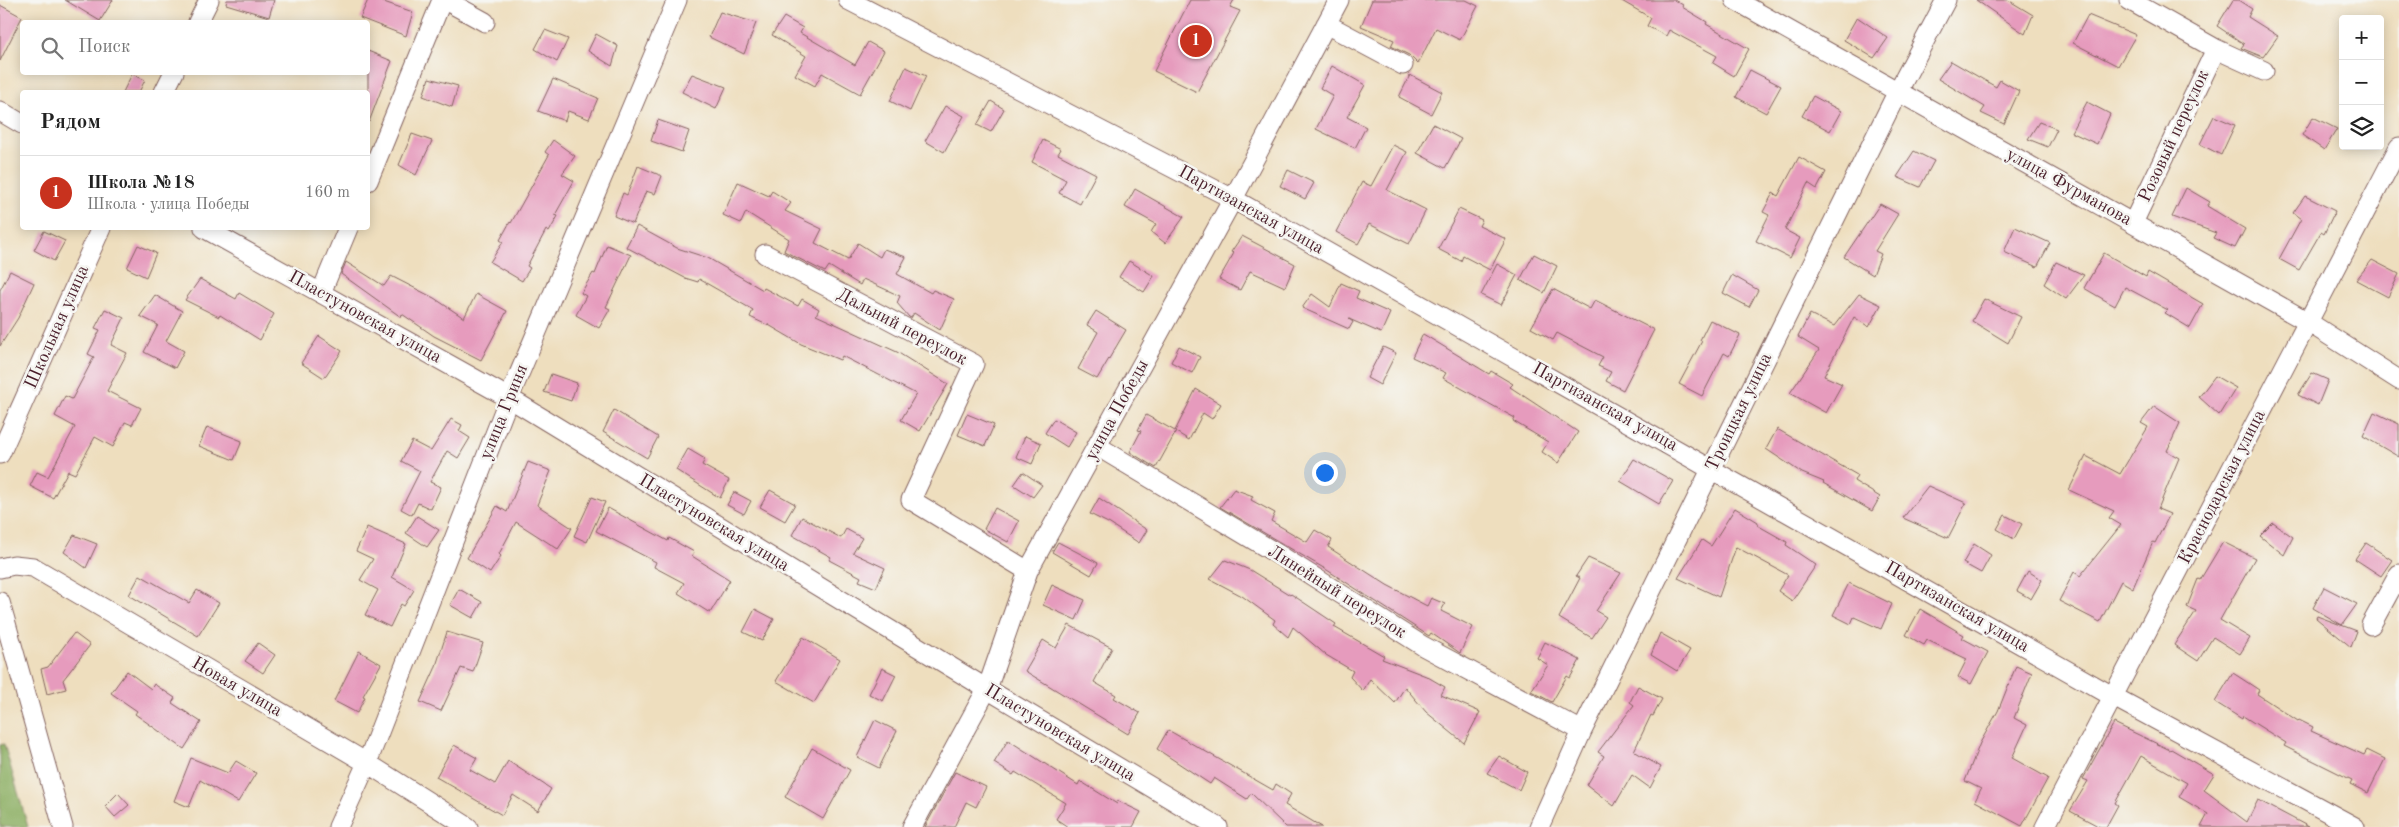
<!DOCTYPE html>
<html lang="ru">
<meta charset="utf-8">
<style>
:root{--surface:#fff;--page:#f6f6f6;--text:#222;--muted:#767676;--line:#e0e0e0;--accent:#c8321e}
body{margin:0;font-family:"Old Standard TT",serif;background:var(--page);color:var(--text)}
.controls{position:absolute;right:15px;top:15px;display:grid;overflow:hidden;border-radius:5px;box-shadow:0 2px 12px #0003}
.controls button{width:45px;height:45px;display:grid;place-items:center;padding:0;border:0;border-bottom:1px solid var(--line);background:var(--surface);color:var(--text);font:25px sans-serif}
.you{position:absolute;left:1324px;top:472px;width:18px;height:18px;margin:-12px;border:4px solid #fff;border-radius:50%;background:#1a73e8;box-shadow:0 0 0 8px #1a73e833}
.badge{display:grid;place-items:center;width:32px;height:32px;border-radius:50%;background:var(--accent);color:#fff;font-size:16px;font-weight:700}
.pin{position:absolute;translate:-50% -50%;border:2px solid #fff;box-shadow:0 1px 5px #0006}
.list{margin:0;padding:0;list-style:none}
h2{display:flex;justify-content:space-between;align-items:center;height:65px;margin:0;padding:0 20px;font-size:21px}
h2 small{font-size:16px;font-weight:400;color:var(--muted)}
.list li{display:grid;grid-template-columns:32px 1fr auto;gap:15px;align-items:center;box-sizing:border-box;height:75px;padding:0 20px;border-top:1px solid var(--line)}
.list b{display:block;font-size:19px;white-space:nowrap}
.list p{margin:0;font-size:16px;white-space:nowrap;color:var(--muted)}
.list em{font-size:16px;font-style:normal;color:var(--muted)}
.icon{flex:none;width:28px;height:28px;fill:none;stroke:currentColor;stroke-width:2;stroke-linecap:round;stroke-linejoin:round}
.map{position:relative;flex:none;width:2399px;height:827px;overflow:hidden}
.search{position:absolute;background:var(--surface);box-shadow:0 2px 12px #0003;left:20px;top:20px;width:350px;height:55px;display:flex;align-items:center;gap:12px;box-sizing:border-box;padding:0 18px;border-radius:5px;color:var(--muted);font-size:19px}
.panel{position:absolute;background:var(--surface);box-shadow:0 2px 12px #0003;left:20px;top:90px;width:350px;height:140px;border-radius:5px}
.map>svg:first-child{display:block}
.forest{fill:#8bae62;stroke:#6a6646}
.building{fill:#e69bbd}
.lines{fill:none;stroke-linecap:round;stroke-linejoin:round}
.minor-casing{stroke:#83625e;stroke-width:21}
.minor{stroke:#fff;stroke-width:19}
.labels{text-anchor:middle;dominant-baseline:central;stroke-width:5;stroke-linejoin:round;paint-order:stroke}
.street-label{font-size:18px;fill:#4a1f2b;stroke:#f6f6f2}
</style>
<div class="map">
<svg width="2399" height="827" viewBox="0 0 2399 827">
<rect width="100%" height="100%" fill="#f6f6f2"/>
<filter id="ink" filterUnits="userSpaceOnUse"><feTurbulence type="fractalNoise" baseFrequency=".02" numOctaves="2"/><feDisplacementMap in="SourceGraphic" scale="10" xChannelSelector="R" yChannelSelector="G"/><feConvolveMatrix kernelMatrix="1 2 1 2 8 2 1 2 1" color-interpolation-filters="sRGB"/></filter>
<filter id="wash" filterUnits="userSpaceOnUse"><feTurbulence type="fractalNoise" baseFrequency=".0096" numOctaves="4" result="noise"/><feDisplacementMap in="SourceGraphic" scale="20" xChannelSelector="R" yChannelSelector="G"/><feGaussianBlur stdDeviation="1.12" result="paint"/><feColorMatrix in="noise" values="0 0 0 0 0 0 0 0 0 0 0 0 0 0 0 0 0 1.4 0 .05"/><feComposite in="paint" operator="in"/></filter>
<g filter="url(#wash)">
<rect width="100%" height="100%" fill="#eedebe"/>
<path class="forest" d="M4 744 28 827H0V745Z"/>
<g id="blocks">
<path class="building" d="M65 0H113L100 21Z
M227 0H274L269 17 226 4Z
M368 0H378L413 12 406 36 360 18Z
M1190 0H1234L1230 7 1240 11 1197 92 1154 71Z
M1372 0H1466L1478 6 1460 40 1436 28 1418 64 1409 55 1391 46 1394 40 1361 26Z
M1620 0H1674L1683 5 1682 7 1707 22 1706 24 1749 49 1734 76 1713 63 1717 56 1669 30 1666 36 1647 26 1651 18Z
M1976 0H2008L2033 15 2025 34Z
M2233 0H2238L2252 9 2248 17 2278 36 2263 57 2241 48 2244 44 2217 26Z
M0 5 22 17 0 61Z
M720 12 756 23 744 54 709 37Z
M2088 15 2136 35 2118 66 2073 43Z
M784 17 803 28 800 33 855 65 868 42 884 51 860 94 822 73 815 86 795 75 806 56 772 35Z
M1857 17 1888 38 1874 58 1844 40Z
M545 30 568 39 557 62 535 49Z
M596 34 618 46 612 66 588 51Z
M368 51 392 61 369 122 368 121Z
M1951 61 1996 87 2000 80 2019 91 2004 124 1981 113 1985 107 1938 79Z
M1332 66 1365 85 1347 117 1366 127 1355 148 1316 129 1333 96 1320 88Z
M906 67 926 76 910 111 890 101Z
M1750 70 1781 86 1766 113 1736 97Z
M132 74 145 80 139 92H123Z
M692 74 726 87 716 109 682 92Z
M1410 75 1442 92 1431 114 1399 97Z
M429 78 458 86 452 107 423 96Z
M553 79 598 98 589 119 568 111 565 121 538 111Z
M1813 96 1841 111 1830 131 1802 116Z
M991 101 1004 109 991 132 977 125Z
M2087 102 2110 114 2097 144 2071 132Z
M945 106 964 116 944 152 925 141Z
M2214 116 2235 125 2221 155 2200 144Z
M2313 117 2337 129 2324 150 2302 135Z
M658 120 689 131 682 152 651 141Z
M2039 122 2057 129 2048 147 2028 139Z
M1433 124 1461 139 1445 168 1417 153Z
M412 134 432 141 416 175 399 165Z
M553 140 575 156 562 174 574 181 555 215 558 216 549 232 546 230 527 266 530 268 522 281 490 262 503 242 500 240 510 222 511 223 549 155 545 152Z
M1043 140 1061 149 1058 154 1096 174 1080 204 1059 193 1066 180 1032 162Z
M1393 145 1407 152 1387 190 1426 210 1409 244 1369 224 1358 244 1336 232 1362 182 1371 186Z
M1914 151 1934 161 1920 187 1897 177Z
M1799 157 1826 172 1817 189 1808 183 1785 230 1800 238 1790 258 1756 241 1769 215 1763 212 1773 193 1778 196Z
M638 166 662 176 655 194 646 191 633 224 614 216 623 193 627 195Z
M1288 170 1314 183 1305 199 1280 186Z
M738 182 769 196 772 191 791 203 785 211 822 229 815 243 848 260 858 243 880 257 884 249 906 257 897 274 931 293 933 290 954 299 940 330 914 313 911 318 909 317 897 303 900 296 863 279 860 285 829 266 825 272 784 251 789 239 746 212 741 223 723 215Z
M2186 188 2210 202 2207 206 2245 229 2235 248 2213 238 2216 233 2172 217Z
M1135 189 1184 217 1165 243 1151 232 1156 224 1125 207Z
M2305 196 2335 211 2324 234 2321 232 2299 270 2279 259 2301 219 2293 213Z
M1880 204 1898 214 1875 251 1881 254 1873 275 1844 257Z
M1459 209 1482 220 1479 226 1506 239 1490 270 1463 256 1461 261 1438 249Z
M637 226 677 248 708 258 763 290 764 288 798 306 802 299 819 309 816 315 897 352 948 384 920 431 901 420 916 394 842 356 840 360 801 344 767 324V325L750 317 753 310 699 279 698 282 685 278 626 247Z
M2015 227 2050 243 2037 267 2004 252Z
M44 231 65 241 54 261 34 250Z
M1242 236 1295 264 1285 287 1250 271 1240 290 1219 279 1234 253 1231 252Z
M138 245 156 253 146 277 127 268Z
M607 245 631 255 606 307 610 309 599 328 576 315 586 296 581 293 593 273 595 274Z
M2104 253 2146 277 2148 272 2203 304 2190 328 2165 313 2168 310 2125 287 2115 306 2084 288Z
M1534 254 1557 266 1544 293 1520 280Z
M2372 260 2399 274 2388 297 2356 280Z
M1129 261 1154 276 1144 292 1119 277Z
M346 262 384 286 391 276 434 298 464 318 476 294 507 311 481 360 434 336 402 314 401 317 341 274Z
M2056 262 2084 275 2066 299 2044 284Z
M1497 264 1517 275 1501 305 1481 295Z
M10 271 34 283 18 318 0 346V290Z
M1732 275 1758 290 1749 307 1723 293Z
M200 279 236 299 239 293 274 314 260 340 220 315 219 317 185 300Z
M1341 283 1359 291 1356 298 1390 313 1381 333 1349 319 1353 322 1349 329 1302 308 1312 294 1330 307Z
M1553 289 1590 309 1595 300 1654 330 1623 390 1606 381 1611 372 1598 366 1603 357 1557 333 1553 340 1531 328Z
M1859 294 1881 305 1869 327 1854 317 1824 376 1842 384 1826 413 1790 393 1819 350 1798 337 1810 314 1834 326Z
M155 295 182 311 166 341 184 351 175 368 144 352 158 325 140 316Z
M1984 299 2021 317 2008 343 1972 321Z
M105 309 124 318 111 345 127 353 107 391 141 408 132 425 125 422 113 447 95 437 75 474 68 471 53 498 30 486 37 472 48 477 75 427 55 416 65 396 72 399 94 357 88 354 100 330 95 328Z
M1096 311 1126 330 1097 379 1078 369 1098 332 1087 325Z
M1710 320 1740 335 1729 356 1724 353 1702 396 1679 384 1702 341 1700 340Z
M1423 334 1489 374 1491 371 1513 384 1510 387 1578 432 1558 463 1542 452 1548 442 1513 421 1515 418 1443 378 1446 373 1412 357Z
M319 336 342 351 324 378 301 363Z
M1179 346 1200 357 1192 373 1171 362Z
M1383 347 1396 353 1380 385 1367 378Z
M2312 373 2328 380 2318 405 2298 395Z
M551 374 577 383 571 401 544 392Z
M2215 376 2236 388 2219 415 2199 397Z
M1196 389 1221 404 1212 419 1203 413 1189 440 1176 432 1156 468 1130 452 1141 431 1138 430 1146 415 1175 431Z
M2154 406 2180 423 2167 451 2179 458 2158 509 2170 514 2155 543 2153 542 2133 588 2121 581 2100 622 2059 601 2074 572 2080 576 2121 525 2109 518 2114 511 2069 490 2086 456 2120 474 2148 427 2141 423Z
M614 410 658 437 647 458 603 432Z
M2374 412 2399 424V457L2363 436Z
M967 414 994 425 985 446 958 435Z
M451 419 462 425 459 431 470 438 458 458 447 451 430 482 441 487 431 509 418 503 412 515 401 509 420 471 401 461 412 441 431 451Z
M1054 419 1076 432 1067 447 1045 433Z
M207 427 242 441 234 460 199 446Z
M1777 429 1857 475 1854 481 1880 497 1872 511 1823 483 1824 482 1802 473 1766 449Z
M1025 436 1041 443 1032 464 1016 457Z
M688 449 705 459 702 465 729 480 720 498 676 470Z
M1634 459 1673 481 1659 504 1620 481Z
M528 462 551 471 537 505 572 528 558 549 516 522 499 554 501 556 490 573 467 558 497 506 507 512Z
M1023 472 1042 485 1033 497 1014 485Z
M1928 486 1966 503 1948 538 1903 518Z
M1234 489 1253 496 1251 500 1275 513 1271 521 1307 542 1315 530 1332 540 1328 547 1387 585 1427 606 1431 598 1445 604 1441 611 1473 627 1460 653 1431 633 1429 636 1327 570 1220 507Z
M770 490 795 504 785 521 760 507Z
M734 492 751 501 744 514 727 505Z
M592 497 605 502 587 542 574 536Z
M1099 498 1147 530 1139 543 1110 524 1090 514Z
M608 508 668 541 669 538 694 552 692 556 730 580 710 613 678 593 684 583 654 567 656 562 596 531Z
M995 508 1019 521 1008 542 984 529Z
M1735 508 1758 522 1757 525 1787 542 1786 545 1816 565 1792 601 1778 591 1788 575 1736 547 1719 597 1678 578 1702 540 1711 546Z
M2005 515 2022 524 2014 539 1997 529Z
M417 516 439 530 427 547 406 533Z
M802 517 841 538 846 529 862 538 853 553 885 568 876 588 859 581 861 577 829 560 831 557 792 535Z
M2273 523 2293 537 2284 555 2260 536Z
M367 527 406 544 392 577 414 590 404 606 401 604 390 627 365 615 378 590 360 580 373 559 356 551Z
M74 535 97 544 86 568 64 552Z
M1058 542 1098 563 1091 575 1052 552Z
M2223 542 2255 558 2220 620 2250 638 2240 654 2213 637 2198 661 2174 645 2196 611 2187 607 2198 579 2200 580Z
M2366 543 2392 560 2381 576 2355 559Z
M1974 544 1991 555 1981 573 1963 563Z
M1588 558 1621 573 1596 611 1606 617 1592 638 1559 618 1580 578 1576 576Z
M1225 560 1250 570 1290 595 1291 594 1336 624 1334 627 1384 656 1382 659 1426 676 1445 687 1441 695 1480 712 1464 743 1426 712 1405 687 1395 703 1370 679 1363 691 1350 677 1353 671 1326 655 1293 627 1288 637 1273 624 1275 620 1242 596 1210 579Z
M2028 571 2042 580 2031 599 2017 591Z
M140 575 189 603 197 590 219 603 198 636 129 595Z
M1849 583 1892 604 1881 629 1854 617 1851 624 1833 615Z
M1052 585 1085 600 1076 620 1043 605Z
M2324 587 2357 604 2342 625 2313 608Z
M459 589 482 602 473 618 450 605Z
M755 609 774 619 762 641 743 632Z
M1920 609 1964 635 1962 638 1988 652 1971 684 1958 677 1967 659 1927 640 1924 645 1906 635Z
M2317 616 2357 631 2351 647 2316 618Z
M1069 625 1112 648 1094 682 1116 695 1114 698 1140 713 1128 734 1025 671 1043 640 1056 648Z
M447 632 483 643 473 672 461 668 441 711 420 702 435 669Z
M74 633 90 645 63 680 66 689 47 694 41 669 48 667Z
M1660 633 1690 650 1677 671 1651 655Z
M803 637 840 659 814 703 776 681Z
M1545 642 1580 660 1570 678 1567 676 1552 702 1531 691 1548 665 1537 658Z
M258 643 275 655 263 673 245 661Z
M359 651 381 664 363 696 365 697 357 713 334 701Z
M2016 666 2032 673 2014 718 2027 725 2012 758 2048 778 2022 826 1975 801 1981 789 1965 781 1980 743 1998 711Z
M882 668 896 675 883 701 869 694Z
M127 671 151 689 154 684 175 698 172 703 201 722 184 749 135 714 137 711 111 693Z
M2233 673 2259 690 2257 694 2298 721 2299 720 2313 727 2311 731 2364 755 2367 750 2385 759 2368 793 2350 784 2352 780 2284 746 2286 743 2243 716 2242 719 2215 702Z
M1638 686 1662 699 1653 716 1651 715 1634 751 1661 767 1650 788 1632 775 1614 806 1587 785 1604 756 1598 752 1634 705 1630 702Z
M875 720 897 731 879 768 857 757Z
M2114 723 2170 750 2171 749 2214 774 2204 790 2247 822 2258 800 2309 827H2201L2208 814 2179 797 2187 783 2141 756 2115 803 2118 805 2106 827H2100L2070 811 2088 781 2083 779Z
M1168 730 1273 790 1276 784 1291 794 1285 805 1322 827H1286L1251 793 1247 799 1214 778 1210 784 1157 749Z
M1008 740 1078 785 1080 781 1117 804 1118 801 1141 812 1133 827H1068L1056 819 1066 803 1015 772 1013 775 994 763Z
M454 745 477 758 470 770 495 784 508 761 551 789 538 811 513 795 502 815 436 777Z
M812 748 850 770 823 819 785 797Z
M1499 756 1527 772 1519 790 1487 773Z
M191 758 228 773 236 761 256 773 238 802 200 780 189 807 174 801Z
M955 772 986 787 976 807 966 802 954 827H925Z
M118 793 129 805 115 817 105 806Z"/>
</g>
</g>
<g filter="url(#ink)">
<use href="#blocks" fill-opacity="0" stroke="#83625e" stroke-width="1"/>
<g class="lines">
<g class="minor-casing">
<path id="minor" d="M445 0 485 22
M848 0 1233 199 2114 697 2355 827
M1735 0 2308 322 2399 380
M2129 0 2216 49 2133 223
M198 22 209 0
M1326 24 1403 65
M2216 49 2264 71
M164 92 174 72
M0 111 22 124
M368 181 442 0
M204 228 509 398 987 689 1218 827
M765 254 974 364 911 500 1028 571
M321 293 348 228
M1097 446 1284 558 1423 646 1582 731
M0 454 101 228
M0 568 14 565 33 567 367 763 468 827
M0 602 63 827
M2371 625 2399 574
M338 827 367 763 509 398 677 0
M912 827 987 689 1028 571 1233 199 1339 0
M1539 827 1582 731 1898 91 1946 0
M2045 827 2399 147"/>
</g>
<use href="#minor" class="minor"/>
</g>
</g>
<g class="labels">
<g class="street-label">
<text transform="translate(2174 136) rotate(-65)">Розовый переулок</text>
<text transform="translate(2069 187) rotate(29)">улица Фурманова</text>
<text transform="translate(1251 210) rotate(29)">Партизанская улица</text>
<text transform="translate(365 317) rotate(29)">Пластуновская улица</text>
<text transform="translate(57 327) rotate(-66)">Школьная улица</text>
<text transform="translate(902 327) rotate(28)">Дальний переулок</text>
<text transform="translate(1605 407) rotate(29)">Партизанская улица</text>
<text transform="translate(1117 410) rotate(-61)">улица Победы</text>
<text transform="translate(504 412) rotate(-68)">улица Гриня</text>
<text transform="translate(1739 412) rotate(-64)">Троицкая улица</text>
<text transform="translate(2222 487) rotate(-63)">Краснодарская улица</text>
<text transform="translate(714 523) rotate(31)">Пластуновская улица</text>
<text transform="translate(1337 592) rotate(32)">Линейный переулок</text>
<text transform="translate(1957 607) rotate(30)">Партизанская улица</text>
<text transform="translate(237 687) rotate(30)">Новая улица</text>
<text transform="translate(1060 733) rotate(31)">Пластуновская улица</text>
</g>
</g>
</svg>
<div class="controls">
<button>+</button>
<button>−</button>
<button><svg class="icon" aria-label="layers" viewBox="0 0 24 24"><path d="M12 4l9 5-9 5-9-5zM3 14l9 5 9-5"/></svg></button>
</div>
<div class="you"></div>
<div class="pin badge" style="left:1196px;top:41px">1</div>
<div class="search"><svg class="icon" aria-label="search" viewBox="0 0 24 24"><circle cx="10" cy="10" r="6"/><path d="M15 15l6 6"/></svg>Поиск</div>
<section class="panel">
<h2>Рядом<small></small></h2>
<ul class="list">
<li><span class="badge">1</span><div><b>Школа №18</b><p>Школа · улица Победы</p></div><em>160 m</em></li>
</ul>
</section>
</div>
